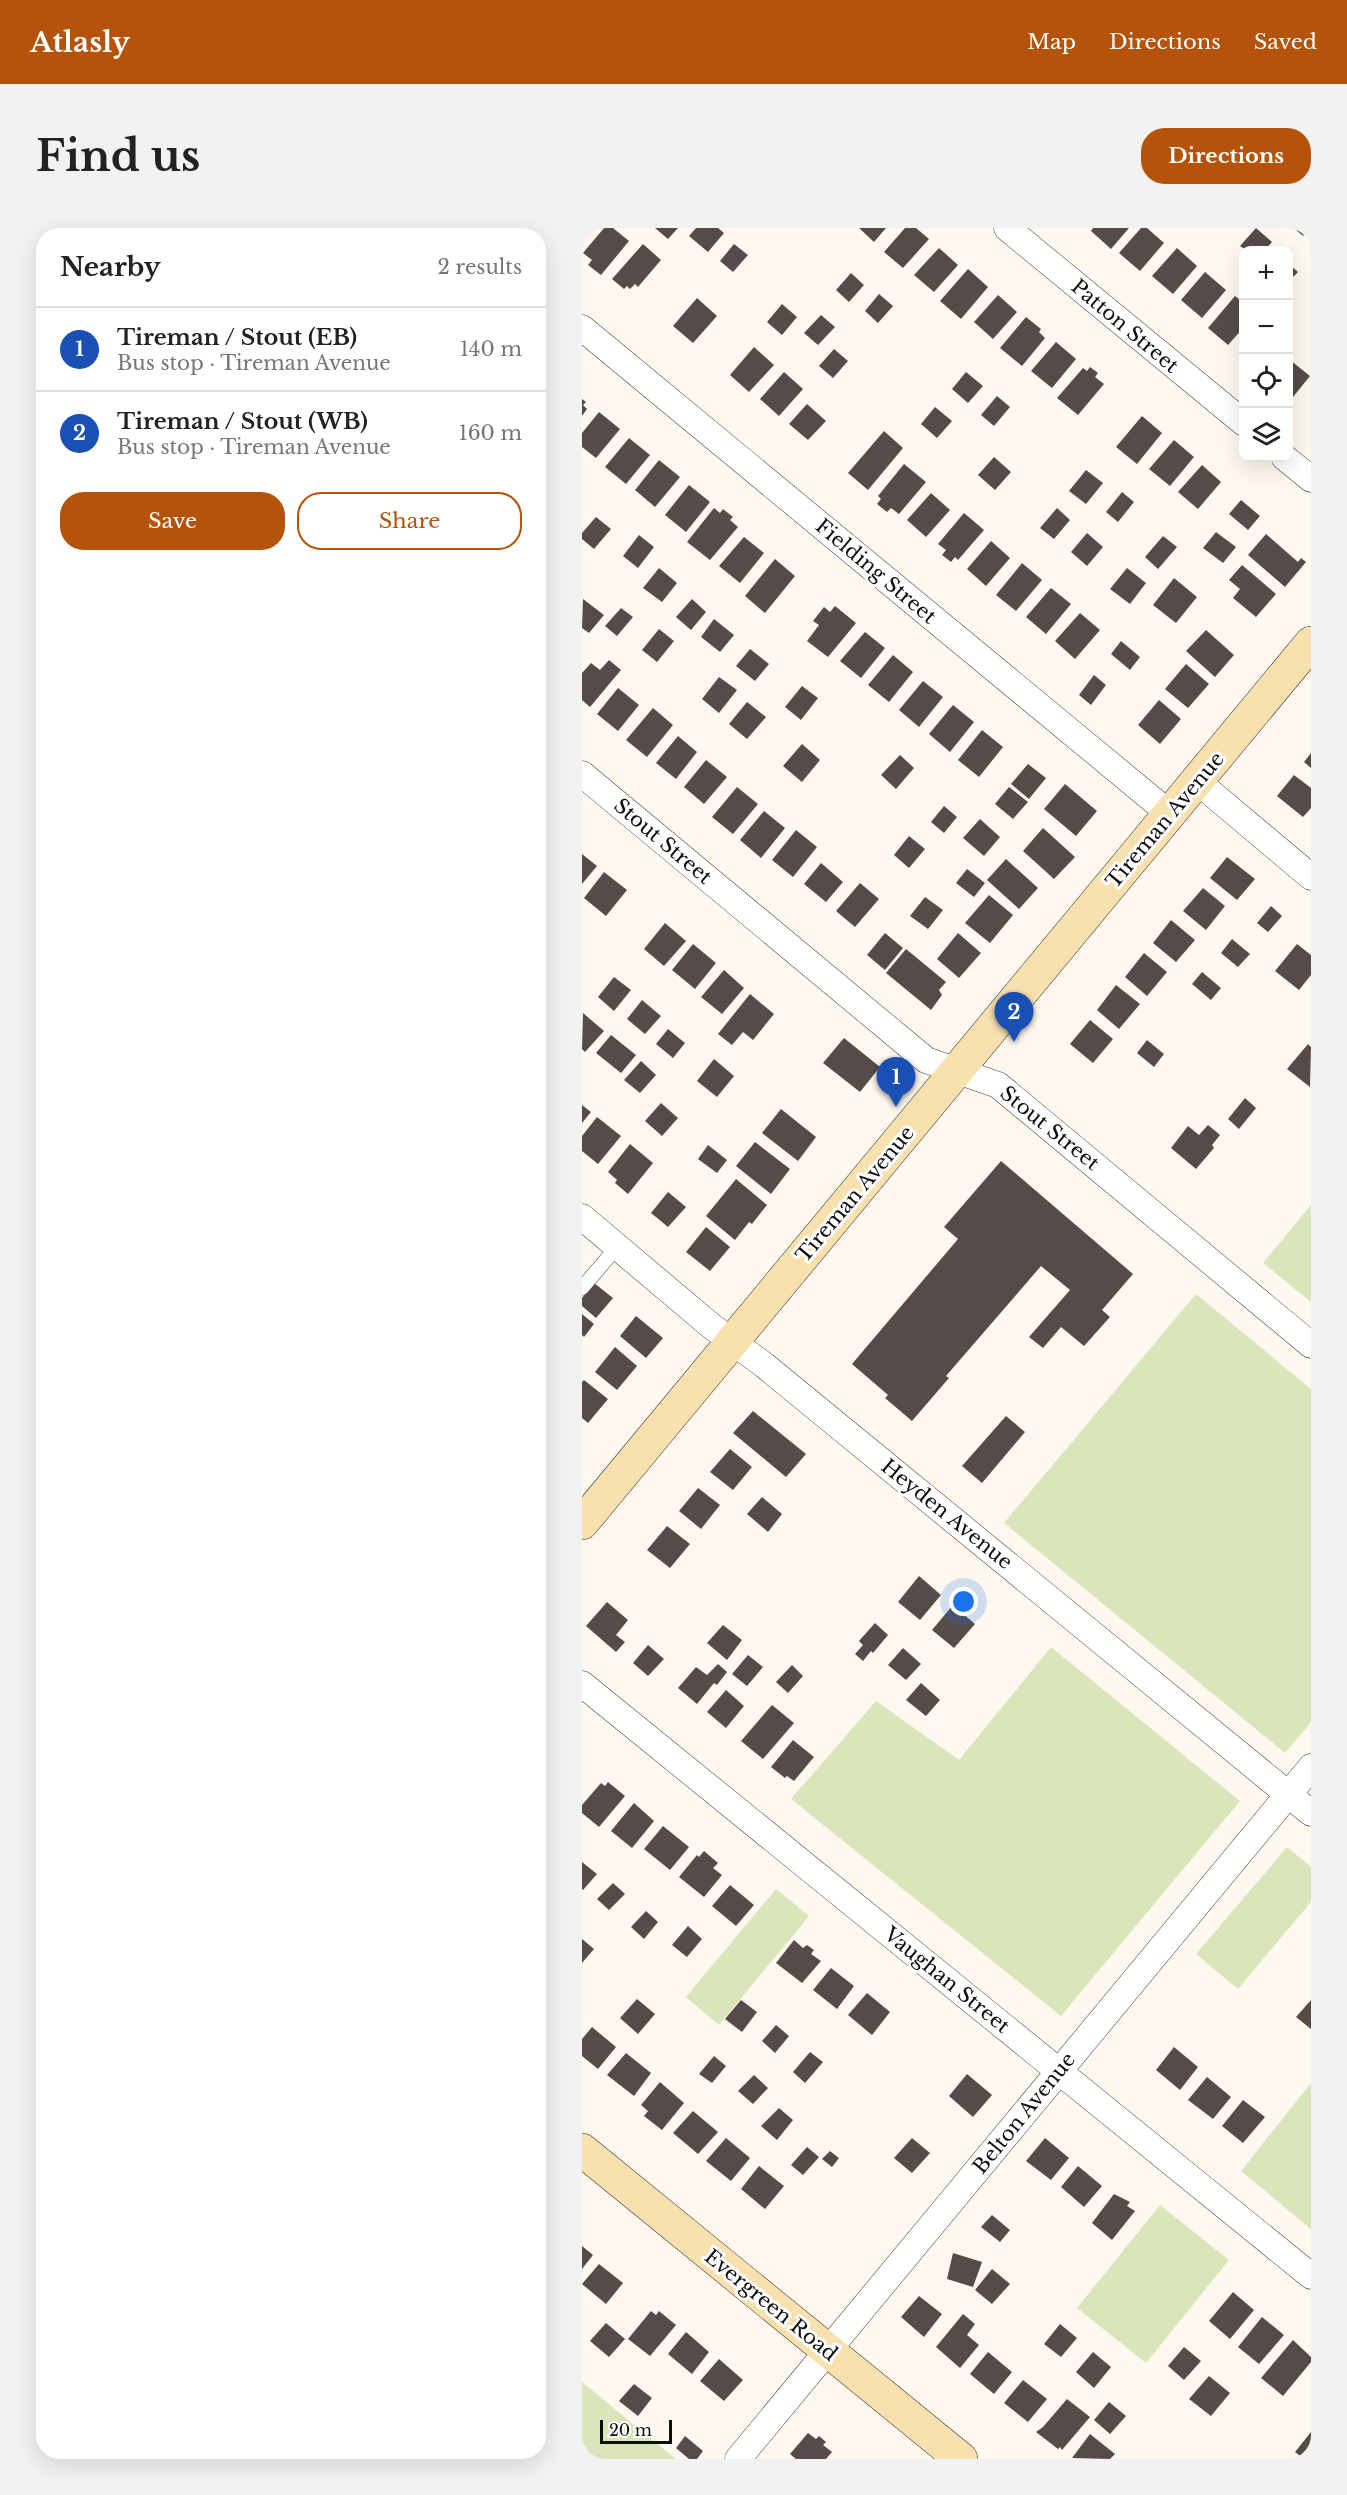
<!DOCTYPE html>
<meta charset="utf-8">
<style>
:root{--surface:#fff;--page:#f2f2f2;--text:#222;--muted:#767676;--line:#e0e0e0;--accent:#b45309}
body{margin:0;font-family:"Libre Baskerville",serif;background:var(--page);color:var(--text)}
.controls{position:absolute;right:18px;top:18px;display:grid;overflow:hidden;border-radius:12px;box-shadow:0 6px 24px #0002}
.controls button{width:54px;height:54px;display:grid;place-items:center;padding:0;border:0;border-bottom:2px solid var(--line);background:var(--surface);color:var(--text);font:30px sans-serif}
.scale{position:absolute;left:18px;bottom:15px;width:72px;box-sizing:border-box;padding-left:6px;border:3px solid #0d0d0d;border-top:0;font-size:16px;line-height:21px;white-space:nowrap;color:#0d0d0d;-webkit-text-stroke:4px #fff;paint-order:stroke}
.you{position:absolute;left:382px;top:1374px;width:21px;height:21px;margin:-15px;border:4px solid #fff;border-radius:50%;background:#1a73e8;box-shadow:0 0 0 9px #1a73e833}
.badge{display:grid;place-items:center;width:39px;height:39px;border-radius:50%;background:var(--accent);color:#fff;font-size:20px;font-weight:700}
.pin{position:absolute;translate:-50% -50px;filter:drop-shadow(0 2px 3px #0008)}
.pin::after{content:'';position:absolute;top:32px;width:21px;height:18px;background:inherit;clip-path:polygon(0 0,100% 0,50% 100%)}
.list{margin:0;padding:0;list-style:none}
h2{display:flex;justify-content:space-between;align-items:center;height:78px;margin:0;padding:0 24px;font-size:26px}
h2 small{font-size:20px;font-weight:400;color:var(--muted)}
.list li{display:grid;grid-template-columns:39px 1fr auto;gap:18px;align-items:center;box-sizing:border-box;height:84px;padding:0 24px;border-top:2px solid var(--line)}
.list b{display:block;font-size:22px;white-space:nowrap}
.list p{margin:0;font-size:20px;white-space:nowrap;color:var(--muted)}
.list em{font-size:20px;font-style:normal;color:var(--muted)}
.actions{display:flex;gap:12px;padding:18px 24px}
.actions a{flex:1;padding:14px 0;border:2px solid var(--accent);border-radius:24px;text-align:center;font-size:21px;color:var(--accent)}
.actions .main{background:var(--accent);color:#fff}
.icon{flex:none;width:33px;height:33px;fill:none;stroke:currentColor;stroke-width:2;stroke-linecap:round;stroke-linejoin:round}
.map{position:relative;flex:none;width:729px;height:2231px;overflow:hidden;border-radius:24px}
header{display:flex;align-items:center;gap:36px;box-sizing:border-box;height:84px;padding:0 30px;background:var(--accent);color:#fff}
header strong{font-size:28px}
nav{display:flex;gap:33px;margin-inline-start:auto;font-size:21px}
.intro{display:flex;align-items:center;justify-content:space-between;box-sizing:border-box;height:144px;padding:0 36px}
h1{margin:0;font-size:42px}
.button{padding:15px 27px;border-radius:24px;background:var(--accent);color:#fff;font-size:21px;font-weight:700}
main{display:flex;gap:36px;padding:0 36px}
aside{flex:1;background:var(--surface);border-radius:24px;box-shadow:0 6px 24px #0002}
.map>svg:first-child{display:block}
.green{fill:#d9e5bb}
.building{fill:#554c4a}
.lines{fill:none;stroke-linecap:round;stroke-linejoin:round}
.lane-casing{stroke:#404040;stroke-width:15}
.street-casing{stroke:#404040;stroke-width:27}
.secondary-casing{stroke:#2f2f2f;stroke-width:34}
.lane{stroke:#fff;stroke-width:14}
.street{stroke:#fff;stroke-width:26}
.secondary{stroke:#f8e1af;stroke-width:33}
.labels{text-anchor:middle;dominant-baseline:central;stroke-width:6;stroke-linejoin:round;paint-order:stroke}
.street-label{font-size:20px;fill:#0d0d0d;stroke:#fff}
</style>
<header>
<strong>Atlasly</strong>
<nav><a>Map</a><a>Directions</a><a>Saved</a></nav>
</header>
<div class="intro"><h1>Find us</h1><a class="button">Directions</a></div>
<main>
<aside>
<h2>Nearby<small>2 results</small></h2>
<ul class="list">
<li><span class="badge" style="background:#1a4fb4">1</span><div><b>Tireman / Stout (EB)</b><p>Bus stop · Tireman Avenue</p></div><em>140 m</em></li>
<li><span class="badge" style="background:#1a4fb4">2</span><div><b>Tireman / Stout (WB)</b><p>Bus stop · Tireman Avenue</p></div><em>160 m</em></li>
</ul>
<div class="actions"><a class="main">Save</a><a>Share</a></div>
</aside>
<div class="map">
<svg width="729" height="2231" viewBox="0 0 729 2231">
<rect width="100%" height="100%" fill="#fef8ef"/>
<path class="green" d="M729 977V1074L681 1035Z
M614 1066 729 1161V1494L703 1525 422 1295Z
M469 1419 658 1573 479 1788 209 1571 294 1473 377 1532Z
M705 1619 729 1639V1674L656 1761 614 1726Z
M194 1661 227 1688 137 1797 104 1769Z
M729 1855V2001L659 1943Z
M578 1977 647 2032 564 2135 495 2080Z
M0 2154 94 2231H0Z"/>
<path class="building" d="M22 0H31L47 13 19 47 6 37 10 32 1 25Z
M73 0H96L86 11Z
M114 0H136L142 5 126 24 107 8Z
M277 0H304L292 14Z
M323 0H334L347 11 321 40 302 24Z
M511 0H547L529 21 509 3Z
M559 0H565L582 15 558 43 537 25Z
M674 0 690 14 683 22H664L658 18Z
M712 0H727L721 8Z
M61 16 79 32 56 59 53 56 48 61 45 58 42 61 30 51Z
M152 16 166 27 151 44 138 33Z
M357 20 376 37 352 64 332 47Z
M595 20 615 38 591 66 570 48Z
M706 35 716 44 706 54Z
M386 41 406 59 379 91 358 73Z
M623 44 644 62 620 90 599 72Z
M269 45 282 57 267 74 254 62Z
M297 66 311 78 296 95 283 83Z
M416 67 435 84 411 111 392 94Z
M653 68 662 75V99L646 117 626 100Z
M115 70 135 88 111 115 91 98Z
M200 76 215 89 200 107 185 94Z
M239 87 253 99 236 117 222 105Z
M444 89 459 101 457 104 463 110 440 138 418 120Z
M474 114 494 131 470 160 449 143Z
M172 119 192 137 167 164 148 147Z
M252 121 266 133 251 150 237 138Z
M708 132 728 148 711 169 706 165V134Z
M508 139 516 145 513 149 522 156 496 187 475 170 501 140 505 143Z
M202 144 221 161 197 188 178 171Z
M384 144 401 158 386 175 370 161Z
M415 168 428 179 412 198 399 187Z
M0 171 4 174 1 177 5 181 0 188Z
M225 176 244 193 226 212 207 196Z
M353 179 370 193 355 210 339 196Z
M17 184 38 201 14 230 0 219V205Z
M560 188 580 205 555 236 534 219Z
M302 203 321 220 286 262 266 245Z
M47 210 68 227 44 256 23 239Z
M592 212 612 229 588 258 567 241Z
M412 229 429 244 413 262 396 247Z
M77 232 98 249 73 279 53 262Z
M322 236 344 254 317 286 309 280 305 284 295 276 299 271 296 268Z
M620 237 639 254 616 281 596 264Z
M504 242 521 255 504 276 487 263Z
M107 257 128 274 104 304 83 287Z
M540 264 552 274 536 294 524 284Z
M349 265 368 282 344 309 325 292Z
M659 272 678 288 666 302 647 286Z
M132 280 138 285 141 281 151 289 148 292 156 299 128 332 105 314Z
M475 280 488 292 472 311 458 300Z
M382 285 402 302 376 332 373 329 369 334 360 327 364 322 356 316Z
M14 289 29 301 12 321 0 311V305Z
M634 304 654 319 641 335 621 320Z
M505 305 521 319 505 338 489 324Z
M684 306 716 334 719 330 724 334 703 359 666 327Z
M57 307 72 319 56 340 41 328Z
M581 308 595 319 576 341 563 329Z
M162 309 182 325 158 355 137 338Z
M409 313 428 330 404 358 385 341Z
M193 331 213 348 183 385 163 368Z
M440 335 460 352 434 383 414 367Z
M660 337 694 366 674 389 651 370 658 361 647 352Z
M77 340 95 355 80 374 61 360Z
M545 340 564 355 548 376 528 361Z
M592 350 615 369 594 395 571 377Z
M469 360 489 376 464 406 444 389Z
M1 371 22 387 7 405 0 400Z
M110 371 124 384 109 402 94 389Z
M253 378 274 395 246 429 225 413 237 397 231 393 242 379 248 384Z
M39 380 51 389 35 408 23 398Z
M498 385 518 402 493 431 473 413Z
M132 391 152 407 138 424 119 409Z
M77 401 92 413 75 434 60 422Z
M624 402 652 427 633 449 604 423Z
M283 404 303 420 279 450 258 433Z
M539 413 558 429 548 442 529 426Z
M168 421 187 436 173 453 154 438Z
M311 427 331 444 307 474 286 457Z
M27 432 39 442 8 479 0 472V445L9 435 18 442Z
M604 436 627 456 606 480 583 461Z
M512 447 524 457 509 477 497 467Z
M137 449 155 462 137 485 120 471Z
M341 453 361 469 337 499 317 482Z
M220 458 236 470 219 492 203 479Z
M36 460 57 477 36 503 15 486Z
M577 472 599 491 578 516 556 497Z
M165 474 184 489 165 511 147 496Z
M371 477 392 494 368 524 347 506Z
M71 480 91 497 65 529 44 512Z
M400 502 421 519 397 549 376 532Z
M96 508 115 524 94 551 74 535Z
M220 516 238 532 220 554 201 538Z
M729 525V540L722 534Z
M318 527 332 540 314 561 299 547Z
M124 532 145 549 122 576 102 559Z
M446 536 464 550 447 571 429 556Z
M712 547 729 560V580L721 589 695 568Z
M483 556 515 583 494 608 462 581Z
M155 559 176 576 151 606 130 589Z
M427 559 446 574 431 591 413 576Z
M362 578 375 589 362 605 349 594Z
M182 583 203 600 179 630 158 612Z
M398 591 418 609 402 628 381 610Z
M461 600 493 629 472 651 441 623Z
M214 602 235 619 211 649 190 632Z
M327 608 343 621 327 640 312 627Z
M0 626 15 638 0 656Z
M645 629 673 651 655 672 628 650Z
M424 631 456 660 437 681 405 652Z
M239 635 261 654 244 674 222 656Z
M385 641 403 655 392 669 374 655Z
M22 644 45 662 24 688 2 670Z
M278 655 297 671 273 699 254 683Z
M621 660 643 678 624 702 601 683Z
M407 667 431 687 408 715 383 695Z
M343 669 361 682 346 701 328 688Z
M689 678 700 688 686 704 675 695Z
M589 692 613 712 594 734 571 715Z
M83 695 104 713 82 738 62 721Z
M303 705 321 720 303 742 285 727Z
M376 705 399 725 377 750 355 731Z
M650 711 668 726 656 739 639 725Z
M111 716 134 735 113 761 90 742Z
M715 716 729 727V747L717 762 693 743Z
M324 721 364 754 357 762 360 767 349 782 304 745Z
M562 725 585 744 565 768 543 749Z
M142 742 162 760 140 786 119 769Z
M620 744 639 760 629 772 610 756Z
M32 749 49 762 32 783 16 769Z
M534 757 558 776 537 801 515 782Z
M168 766 192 786 171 812 161 804 150 817 136 806Z
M60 772 79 788 63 806 45 791Z
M1 785 22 803 3 824 0 821Z
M508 792 531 811 511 835 488 816Z
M86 801 103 815 91 830 74 816Z
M29 807 54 827 39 845 14 825Z
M262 810 298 839 278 864 241 835Z
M565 812 582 826 572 839 555 825Z
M726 816 729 819 728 859 705 841Z
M132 831 152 848 135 869 115 853Z
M59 833 74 847 58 865 42 852Z
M663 870 674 880 657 901 646 891Z
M79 875 96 890 80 908 63 893Z
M0 877 9 884 0 895Z
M199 881 234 909 216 933 180 905Z
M15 889 39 908 16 936 0 923V908Z
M626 897 638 907 630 917 632 920 614 941 589 920 606 898 617 907Z
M173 914 208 941 189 966 154 938Z
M48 916 71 935 46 966 33 955 35 952 26 944Z
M126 917 145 932 135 945 116 931Z
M419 933 551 1046 520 1082 528 1089 502 1118 479 1099 461 1120 447 1109 488 1062 459 1038 364 1148 367 1150 330 1193 303 1170 306 1167 270 1136 376 1011 362 999Z
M154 951 185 977 170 996 167 994 153 1012 124 988Z
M86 964 104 979 86 999 69 985Z
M124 999 148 1019 128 1043 104 1024Z
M12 1055 31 1070 14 1090 0 1078V1070Z
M0 1086 12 1096 2 1109 0 1107Z
M54 1088 81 1110 64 1130 38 1108Z
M33 1119 55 1138 35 1162 13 1144Z
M2 1152 26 1171 6 1195 0 1190V1154Z
M171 1183 224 1226 204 1249 151 1205Z
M424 1188 443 1204 400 1255 380 1238Z
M148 1221 170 1239 151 1262 128 1244Z
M116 1260 138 1277 119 1301 97 1283Z
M180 1269 200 1286 186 1304 165 1286Z
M85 1298 108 1316 88 1340 65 1322Z
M337 1348 359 1367 338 1392 316 1374Z
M25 1374 46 1392 34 1407 43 1414 34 1424 4 1398Z
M371 1377 393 1396 372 1420 350 1402Z
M293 1395 306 1407 291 1425 289 1423 281 1433 273 1426 281 1417 277 1413Z
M141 1397 160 1412 145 1432 125 1415Z
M66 1417 82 1431 66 1448 51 1435Z
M321 1420 339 1436 324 1452 306 1437Z
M166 1427 181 1439 165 1458 150 1446Z
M136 1436 145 1444 135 1457 132 1455 115 1476 96 1460 114 1439 125 1447Z
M210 1437 221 1448 206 1465 194 1454Z
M339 1455 358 1472 344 1488 324 1472Z
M144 1462 162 1478 144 1500 125 1484Z
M190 1477 212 1495 181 1531 159 1513Z
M211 1512 232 1529 212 1553 205 1548 203 1550 189 1539Z
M26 1554 43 1568 17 1599 0 1585V1577L19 1555 23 1558Z
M52 1575 72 1593 50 1620 29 1603Z
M81 1598 107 1619 88 1642 62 1621Z
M122 1623 136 1635 131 1640 140 1647 122 1669 97 1649 115 1627 117 1629Z
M0 1634 15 1646 1 1662 0 1661Z
M31 1655 43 1666 27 1682 15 1671Z
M148 1657 172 1677 154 1698 130 1678Z
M64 1683 76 1694 62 1711 49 1699Z
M106 1698 120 1711 105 1729 90 1717Z
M0 1711 12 1721 0 1735Z
M212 1712 221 1720 225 1717 232 1722 229 1726 239 1733 220 1755 194 1735Z
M249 1740 272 1758 255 1781 231 1762Z
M285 1765 308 1784 290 1807 266 1787Z
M55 1771 73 1786 56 1806 38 1790Z
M159 1772 175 1784 160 1804 143 1791Z
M729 1772V1801L714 1789Z
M194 1797 207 1808 193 1825 180 1813Z
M10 1799 34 1819 16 1841 0 1828V1811Z
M592 1819 616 1839 598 1862 574 1842Z
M228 1824 241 1834 223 1855 211 1844Z
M44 1825 69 1845 52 1868 25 1847Z
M132 1828 144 1838 130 1855 117 1846Z
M385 1846 410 1867 391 1889 367 1868Z
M172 1847 186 1860 171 1876 156 1863Z
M625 1849 649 1869 631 1891 606 1872Z
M78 1854 102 1875 80 1902 62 1888 66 1883 59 1877Z
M661 1872 683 1889 661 1915 640 1898Z
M197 1880 211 1892 195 1912 179 1898Z
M111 1883 136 1904 116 1926 91 1905Z
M144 1910 168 1930 149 1953 124 1933Z
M330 1910 348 1925 330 1945 312 1930Z
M463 1910 487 1930 469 1952 444 1933Z
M225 1919 237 1929 221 1947 209 1937Z
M248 1923 257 1930 250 1939 240 1931Z
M177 1938 202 1958 183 1981 159 1961Z
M496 1938 520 1958 502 1979 479 1959Z
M532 1966 548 1974 545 1978 553 1983 530 2012 510 1995Z
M410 1987 428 2002 418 2014 399 1999Z
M0 2018 11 2027 0 2041Z
M371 2025 400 2034 391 2059 365 2051Z
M17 2036 41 2055 24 2076 0 2056Z
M410 2041 428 2056 410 2076 393 2062Z
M651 2064 672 2082 648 2111 627 2093Z
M337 2068 360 2086 342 2109 319 2089Z
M69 2083 74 2087 77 2083 94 2097 68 2128 46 2111Z
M381 2086 393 2096 385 2107 397 2117 378 2140 354 2119Z
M680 2089 702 2107 677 2136 656 2119Z
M24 2095 43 2111 27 2129 8 2113Z
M478 2096 495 2110 479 2129 462 2116Z
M104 2104 127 2124 110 2146 86 2126Z
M711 2112 729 2129V2134L701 2168 679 2150Z
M602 2119 619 2133 602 2152 586 2138Z
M406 2124 430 2144 412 2166 388 2146Z
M511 2124 529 2139 512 2160 494 2144Z
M137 2131 161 2152 142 2173 118 2153Z
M627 2148 648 2165 629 2188 607 2171Z
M441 2152 465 2171 446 2194 422 2175Z
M52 2156 70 2170 56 2188 37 2173Z
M485 2171 508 2189 480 2222 478 2219 476 2221 454 2204 461 2199Z
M527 2174 544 2188 528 2206 512 2192Z
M729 2204V2227L726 2231H722L713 2224Z
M226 2205 234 2211 237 2208 244 2214 241 2217 250 2224 244 2231H214L208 2226Z
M508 2206 533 2226 528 2231 490 2230Z
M103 2208 121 2223 115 2231H107L94 2220Z"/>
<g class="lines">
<g class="lane-casing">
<path id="lane" d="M0 1060 35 1019"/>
</g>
<g class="street-casing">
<path id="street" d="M425 0 662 195
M0 100 588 586
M703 230 729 251
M0 546 344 832 416 857 729 1117
M615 553 729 649
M0 989 128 1097 182 1137 729 1585
M0 1456 729 2048
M156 2231 729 1539"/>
</g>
<g class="secondary-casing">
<path id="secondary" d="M0 1295 729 415
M0 1922 379 2231"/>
</g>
<use href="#lane" class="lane"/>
<use href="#street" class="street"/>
<use href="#secondary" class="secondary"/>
</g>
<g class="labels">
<g class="street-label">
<text transform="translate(543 98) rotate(40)">Patton Street</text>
<text transform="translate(294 343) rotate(40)">Fielding Street</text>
<text transform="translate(583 592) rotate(-50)">Tireman Avenue</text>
<text transform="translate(81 613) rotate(40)">Stout Street</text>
<text transform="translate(468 900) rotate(39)">Stout Street</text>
<text transform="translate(273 966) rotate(-50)">Tireman Avenue</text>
<text transform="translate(365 1286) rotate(39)">Heyden Avenue</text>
<text transform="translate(365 1752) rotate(39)">Vaughan Street</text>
<text transform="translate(442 1885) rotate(-51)">Belton Avenue</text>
<text transform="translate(189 2077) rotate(39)">Evergreen Road</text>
</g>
</g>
</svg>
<div class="controls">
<button>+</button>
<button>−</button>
<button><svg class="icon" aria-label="locate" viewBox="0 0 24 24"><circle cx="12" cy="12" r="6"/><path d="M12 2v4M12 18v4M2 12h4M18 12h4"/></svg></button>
<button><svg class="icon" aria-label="layers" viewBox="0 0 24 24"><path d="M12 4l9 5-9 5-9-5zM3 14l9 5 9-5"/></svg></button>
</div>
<div class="scale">20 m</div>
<div class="you"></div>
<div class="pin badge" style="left:314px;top:879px;background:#1a4fb4">1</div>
<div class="pin badge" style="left:432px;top:814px;background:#1a4fb4">2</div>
</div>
</main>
